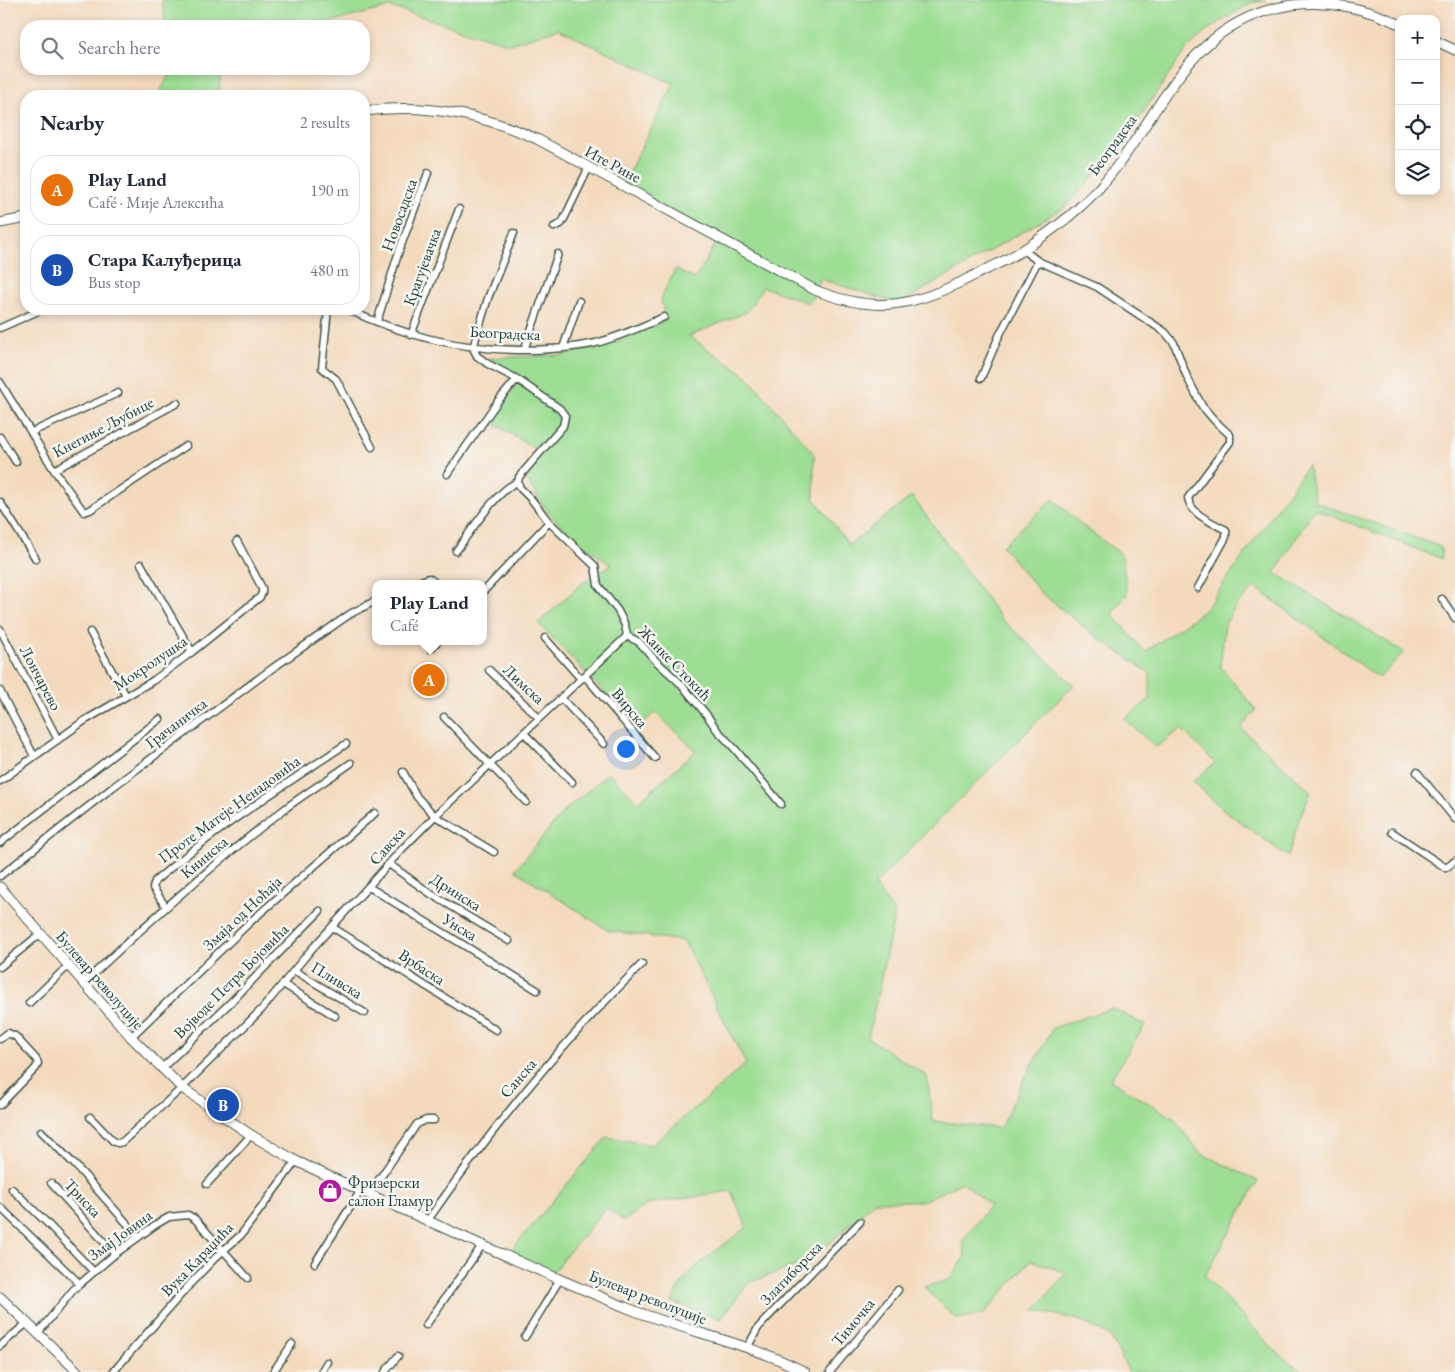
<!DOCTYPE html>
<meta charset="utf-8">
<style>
:root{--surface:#fff;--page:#f6f6f7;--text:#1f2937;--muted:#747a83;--line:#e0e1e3;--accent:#1a73e8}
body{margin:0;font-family:"EB Garamond",serif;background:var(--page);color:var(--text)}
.controls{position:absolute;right:15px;top:15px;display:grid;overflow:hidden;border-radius:10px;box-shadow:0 2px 8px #0003}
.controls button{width:45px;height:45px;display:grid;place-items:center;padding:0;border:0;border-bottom:1px solid var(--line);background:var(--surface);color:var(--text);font:25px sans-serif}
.you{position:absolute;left:625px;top:748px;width:18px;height:18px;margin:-12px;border:4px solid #fff;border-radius:50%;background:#1a73e8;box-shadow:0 0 0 8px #1a73e833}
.badge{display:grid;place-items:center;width:32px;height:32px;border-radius:50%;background:var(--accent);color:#fff;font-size:16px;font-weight:700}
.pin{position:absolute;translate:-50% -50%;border:2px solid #fff;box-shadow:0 1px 5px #0006}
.popup{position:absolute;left:372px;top:580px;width:115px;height:65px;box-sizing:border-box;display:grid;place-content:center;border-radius:10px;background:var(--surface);filter:drop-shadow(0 1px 4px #0005);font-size:16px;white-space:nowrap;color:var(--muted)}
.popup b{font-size:19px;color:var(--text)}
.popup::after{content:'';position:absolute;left:50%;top:100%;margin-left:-10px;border:10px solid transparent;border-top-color:var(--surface)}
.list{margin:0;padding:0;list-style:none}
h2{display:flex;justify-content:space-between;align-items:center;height:65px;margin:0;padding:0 20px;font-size:21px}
h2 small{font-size:16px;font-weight:400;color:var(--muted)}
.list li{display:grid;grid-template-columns:32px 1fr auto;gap:15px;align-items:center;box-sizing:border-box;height:70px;margin:0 10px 10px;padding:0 10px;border:1px solid var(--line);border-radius:20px}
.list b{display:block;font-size:19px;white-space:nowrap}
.list p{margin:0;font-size:16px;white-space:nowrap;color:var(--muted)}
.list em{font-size:16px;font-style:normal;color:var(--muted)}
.icon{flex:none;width:28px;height:28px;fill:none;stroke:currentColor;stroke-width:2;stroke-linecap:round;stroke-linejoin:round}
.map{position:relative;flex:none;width:1455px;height:1372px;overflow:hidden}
.search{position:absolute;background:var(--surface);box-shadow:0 2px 8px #0003;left:20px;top:20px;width:350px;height:55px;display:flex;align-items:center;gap:12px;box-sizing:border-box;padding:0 18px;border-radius:20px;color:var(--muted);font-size:19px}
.panel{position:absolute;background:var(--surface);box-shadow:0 2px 8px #0003;left:20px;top:90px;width:350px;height:225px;border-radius:20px}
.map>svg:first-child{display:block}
.green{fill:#9ede94;stroke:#5e8e64}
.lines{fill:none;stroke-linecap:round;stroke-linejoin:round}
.street-casing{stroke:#3f5549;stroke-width:9}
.secondary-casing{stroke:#3f5549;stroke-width:11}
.street{stroke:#fff;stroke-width:6}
.secondary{stroke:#fff;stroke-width:9}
.labels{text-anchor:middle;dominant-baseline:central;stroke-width:5;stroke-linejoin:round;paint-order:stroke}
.street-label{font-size:16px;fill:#1f3d34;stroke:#f6f6f2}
.poi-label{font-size:16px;fill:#1f3d34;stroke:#f6f6f2;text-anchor:start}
</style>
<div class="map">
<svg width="1455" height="1372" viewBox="0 0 1455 1372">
<rect width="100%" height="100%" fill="#f6f6f2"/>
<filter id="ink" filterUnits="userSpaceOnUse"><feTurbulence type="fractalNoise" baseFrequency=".02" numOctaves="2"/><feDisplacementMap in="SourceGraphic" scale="10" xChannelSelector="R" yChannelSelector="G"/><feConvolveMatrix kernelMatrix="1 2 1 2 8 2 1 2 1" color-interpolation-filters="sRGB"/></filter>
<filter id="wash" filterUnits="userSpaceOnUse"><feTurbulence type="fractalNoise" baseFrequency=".0096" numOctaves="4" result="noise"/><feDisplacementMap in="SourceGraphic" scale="20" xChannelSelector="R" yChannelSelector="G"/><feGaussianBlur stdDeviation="1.12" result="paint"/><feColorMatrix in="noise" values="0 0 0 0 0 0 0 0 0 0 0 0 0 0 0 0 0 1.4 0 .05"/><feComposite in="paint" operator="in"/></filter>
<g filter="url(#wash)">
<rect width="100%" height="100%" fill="#f4dabd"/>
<path class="green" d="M162 0H1266L1251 3 1209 29 1186 49 1120 147 1065 207 899 304 820 279 814 295 809 303 763 287 747 312 689 336 747 376 814 454V498L849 545 912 496 1002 620 1074 685 874 885 895 913 868 1038 927 1076 933 1121 1000 1128 1025 1078 1053 1028 1112 1008 1145 1025 1110 1080 1173 1118 1200 1153 1258 1181 1205 1276 1274 1350 1302 1372H1129L1110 1336 1079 1320 1035 1310 1066 1273 1031 1260 984 1314 956 1319 924 1287 949 1280 965 1258 963 1240 990 1205 963 1182 923 1201H875L810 1261 748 1283 721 1319 672 1302C683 1269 721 1248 747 1227L731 1191 648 1204 624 1221 606 1208 550 1275 507 1255 607 1137 652 1145 746 1064 684 941 609 931 515 870 564 811 609 773 638 802 696 751 655 712 638 728 538 623 580 585 611 565 574 538 549 514 526 479 540 452 491 422 518 382 490 358 563 355 620 340 665 321 661 298 675 269 695 279 719 238 622 185 674 84 558 29 510 44 390 7 316 26H166Z
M172 69H221L219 96H158Z
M1308 465 1315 502 1441 547 1442 559 1314 509 1275 573 1404 652 1379 678 1255 587 1236 606 1225 624 1220 666 1256 710 1241 728 1311 792 1299 819 1288 857 1219 806 1193 781 1215 763 1181 729 1156 747 1124 719 1150 699V673L1098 638 1040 592 1002 546 1053 499 1083 526 1122 555 1127 594 1112 614 1145 652 1205 610Z"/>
</g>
<g filter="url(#ink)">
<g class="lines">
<g class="street-casing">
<path id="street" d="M554 227 561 224 564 219 589 167
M1023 250 1038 261 1097 287 1165 332 1174 343 1187 377 1202 406 1215 421 1230 435V442L1188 498C1191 515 1212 522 1226 530V537L1198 588
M328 309 322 368 336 379 372 447
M346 309C404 335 451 348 516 350 542 350 570 349 596 343 619 337 641 327 664 317
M377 322 399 251 428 173
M0 328 43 309
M411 335 459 209
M473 348 477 356 488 364 517 379 560 409 565 416 563 426 519 477 518 482
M473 348 488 298 514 233
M563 348 579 301
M524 350 558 254
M981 378 999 336 1038 261
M0 382 54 470 84 512 90 510 186 446
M32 432 118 393
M0 437 16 462
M54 470 177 403
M447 474 498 401 517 379
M518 482 520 488 531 499 549 522 595 566 598 585 618 611 625 625 627 636 639 642 657 662 681 684 706 714 717 730 735 749 781 804
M0 502 36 559
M456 551C469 534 498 488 518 482
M141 564 192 652
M413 584 429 578 437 584
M483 592 549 522
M1442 599 1455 618
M0 629 58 740
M90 632 126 696
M545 638 581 679
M430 649 438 641
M489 670 539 718
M585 676 655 758
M0 691 34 756
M561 698 604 744
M444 717 526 802
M524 733 572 782
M403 772 417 797 435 816 494 852
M1417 772 1455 819
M0 781 84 721 154 680 192 652 260 597 262 593V588L237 541
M1392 832 1446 868 1455 861
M0 843 160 719
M389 864 431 894 509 941
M0 876 113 787 270 670 350 614 375 601
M369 887 537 990
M166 907 153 888 155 881C214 830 281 787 346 744
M332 927 496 1030
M0 967 40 934
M295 971 365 1013
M84 983C147 923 213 864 282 811 304 794 329 779 351 763
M283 984 335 1016
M29 1003 68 966
M131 1037 250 922 375 813
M0 1039 8 1033 15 1036 36 1059 38 1063 36 1068 0 1105
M161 1069 233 1000 320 911
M90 1117 114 1142 118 1143 122 1142 182 1088 262 1009 310 951 403 848 435 816 627 636
M41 1131 76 1166 139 1237
M51 1183 115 1254
M207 1184 251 1135
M12 1189 47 1223 94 1272
M369 1194 417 1124 426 1120H434
M0 1207 80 1284
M428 1220C491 1129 562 1042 642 964
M315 1263 361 1190
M426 1325 483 1244
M38 1333 74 1289 115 1254 155 1225 169 1217 188 1215 195 1219 248 1278
M525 1337 560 1279
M0 1346 27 1323
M747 1348 758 1328 768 1317 860 1222
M113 1372 191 1283 216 1257 241 1235 296 1161
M273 1372 292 1344
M321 1372 327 1362
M385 1372 398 1356
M830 1372 898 1290"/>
</g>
<g class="secondary-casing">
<path id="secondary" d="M1436 41 1455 50
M364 111C424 103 482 114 537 139L815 290C877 315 916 306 973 276 990 267 1008 260 1023 250 1049 233 1079 210 1099 188 1163 117 1185 20 1292 5 1328 0 1366 8 1399 24
M0 223 26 218
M0 887 131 1037 182 1088 251 1135 296 1161 324 1174C425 1219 527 1267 630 1309 687 1332 750 1343 805 1372
M0 1297 78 1372"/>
</g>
<use href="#street" class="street"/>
<use href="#secondary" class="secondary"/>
</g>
</g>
<defs>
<g id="shop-disc" transform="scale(1.25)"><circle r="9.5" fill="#b5179e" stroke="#f6f6f2"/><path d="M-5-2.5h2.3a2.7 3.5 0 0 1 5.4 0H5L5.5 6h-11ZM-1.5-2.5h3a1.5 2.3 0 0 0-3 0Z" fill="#fff"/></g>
</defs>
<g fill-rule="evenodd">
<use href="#shop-disc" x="330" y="1191"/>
</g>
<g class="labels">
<g class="street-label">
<text transform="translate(1112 145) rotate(-54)">Београдска</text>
<text transform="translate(613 164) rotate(28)">Ите Рине</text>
<text transform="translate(399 215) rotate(-70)">Новосадска</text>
<text transform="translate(422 267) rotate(-70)">Крагујевачка</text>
<text transform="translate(505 333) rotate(3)">Београдска</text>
<text transform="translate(103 427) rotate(-28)">Кнегиње Љубице</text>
<text transform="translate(150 663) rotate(-34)">Мокролушка</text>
<text transform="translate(675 663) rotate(46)">Жанке Стокић</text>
<text transform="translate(41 678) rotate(62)">Лончарево</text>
<text transform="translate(524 684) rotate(43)">Лимска</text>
<text transform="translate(630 708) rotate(50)">Вирска</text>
<text transform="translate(176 723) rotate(-37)">Грачаничка</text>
<text transform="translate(229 809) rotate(-36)">Проте Матеје Ненадовића</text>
<text transform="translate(387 846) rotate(-48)">Савска</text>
<text transform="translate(204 857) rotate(-40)">Книнска</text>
<text transform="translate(456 892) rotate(32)">Дринска</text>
<text transform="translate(242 913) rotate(-43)">Змаја од Ноћаја</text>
<text transform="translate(460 927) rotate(31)">Унска</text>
<text transform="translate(422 967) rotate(33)">Врбаска</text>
<text transform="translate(100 980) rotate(49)">Булевар револуције</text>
<text transform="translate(337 980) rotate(31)">Пливска</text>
<text transform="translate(231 981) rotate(-45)">Војводе Петра Бојовића</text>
<text transform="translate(518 1078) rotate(-49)">Санска</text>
<text transform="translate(83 1198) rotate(47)">Трнска</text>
<text transform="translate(120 1235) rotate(-36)">Змај Јовина</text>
<text transform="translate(197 1259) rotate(-46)">Вука Караџића</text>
<text transform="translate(791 1273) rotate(-46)">Златиборска</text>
<text transform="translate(648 1297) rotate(21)">Булевар револуције</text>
<text transform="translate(853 1322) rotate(-50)">Тимочка</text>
</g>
<g class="poi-label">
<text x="348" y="1182">Фризерски<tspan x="348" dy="18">салон Гламур</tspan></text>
</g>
</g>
</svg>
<div class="controls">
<button>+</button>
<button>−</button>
<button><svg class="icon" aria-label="locate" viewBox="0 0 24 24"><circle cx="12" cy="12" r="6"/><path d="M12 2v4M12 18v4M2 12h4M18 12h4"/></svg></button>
<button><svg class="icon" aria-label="layers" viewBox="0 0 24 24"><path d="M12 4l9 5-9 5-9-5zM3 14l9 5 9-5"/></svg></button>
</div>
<div class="you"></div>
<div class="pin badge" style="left:429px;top:680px;background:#e8710a">A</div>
<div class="popup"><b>Play Land</b>Café</div>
<div class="pin badge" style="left:223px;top:1105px;background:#1a4fb4">B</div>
<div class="search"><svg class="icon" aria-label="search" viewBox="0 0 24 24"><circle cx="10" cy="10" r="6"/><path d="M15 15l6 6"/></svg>Search here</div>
<section class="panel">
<h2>Nearby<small>2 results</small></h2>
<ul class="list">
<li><span class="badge" style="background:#e8710a">A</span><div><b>Play Land</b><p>Café · Мије Алексића</p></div><em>190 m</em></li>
<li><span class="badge" style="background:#1a4fb4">B</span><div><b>Стара Калуђерица</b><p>Bus stop</p></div><em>480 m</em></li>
</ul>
</section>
</div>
